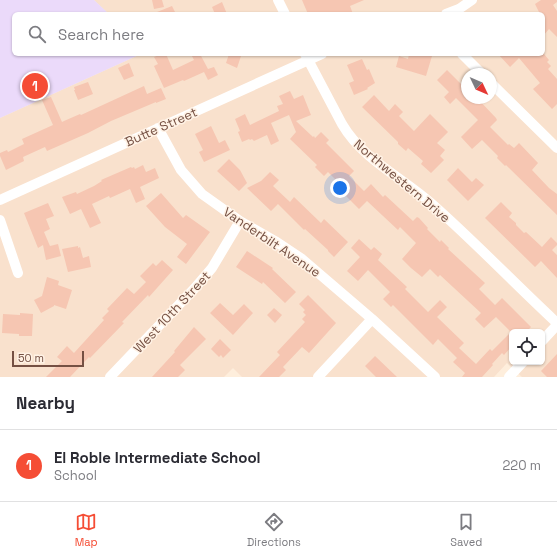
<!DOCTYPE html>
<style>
:root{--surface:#fff;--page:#f2f2f3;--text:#2b2b33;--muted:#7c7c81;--line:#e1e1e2;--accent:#f54d35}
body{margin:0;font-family:"Space Grotesk",sans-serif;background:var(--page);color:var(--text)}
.controls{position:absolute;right:12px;bottom:12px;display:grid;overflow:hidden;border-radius:6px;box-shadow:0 1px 3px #0004}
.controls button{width:36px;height:36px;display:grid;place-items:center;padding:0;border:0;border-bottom:1px solid var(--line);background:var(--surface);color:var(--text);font:20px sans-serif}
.compass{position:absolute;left:461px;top:68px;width:36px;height:36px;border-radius:50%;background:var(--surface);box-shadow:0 1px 3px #0004;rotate:134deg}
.scale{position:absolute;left:12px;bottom:10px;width:72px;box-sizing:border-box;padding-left:4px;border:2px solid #755043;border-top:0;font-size:11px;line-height:14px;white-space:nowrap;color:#755043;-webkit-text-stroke:3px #fff2e5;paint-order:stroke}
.you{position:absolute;left:340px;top:188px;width:14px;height:14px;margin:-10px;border:3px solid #fff;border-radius:50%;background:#1a73e8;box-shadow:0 0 0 6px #1a73e833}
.badge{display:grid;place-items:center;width:26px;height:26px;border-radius:50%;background:var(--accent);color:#fff;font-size:13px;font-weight:700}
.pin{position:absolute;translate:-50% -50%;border:2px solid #fff;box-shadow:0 1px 4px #0006}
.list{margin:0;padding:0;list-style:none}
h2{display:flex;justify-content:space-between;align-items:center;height:52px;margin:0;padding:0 16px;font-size:17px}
h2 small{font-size:13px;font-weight:400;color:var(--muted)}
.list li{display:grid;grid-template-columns:26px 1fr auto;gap:12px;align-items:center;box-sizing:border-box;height:72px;padding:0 16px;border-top:1px solid var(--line)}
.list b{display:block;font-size:15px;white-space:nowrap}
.list p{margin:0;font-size:13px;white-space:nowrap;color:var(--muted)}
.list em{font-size:13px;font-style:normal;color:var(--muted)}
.icon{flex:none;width:22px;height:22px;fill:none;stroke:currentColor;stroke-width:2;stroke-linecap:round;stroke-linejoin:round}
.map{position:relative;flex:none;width:557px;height:377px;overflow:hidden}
.search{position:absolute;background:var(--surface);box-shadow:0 1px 3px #0004;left:12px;right:12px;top:12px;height:44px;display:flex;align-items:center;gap:10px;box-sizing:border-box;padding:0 14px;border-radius:6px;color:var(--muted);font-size:15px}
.sheet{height:124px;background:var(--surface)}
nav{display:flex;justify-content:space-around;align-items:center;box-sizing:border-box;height:56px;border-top:1px solid var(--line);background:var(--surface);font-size:11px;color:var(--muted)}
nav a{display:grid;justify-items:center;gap:2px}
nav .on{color:var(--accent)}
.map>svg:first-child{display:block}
.residential{fill:#f9e1cd;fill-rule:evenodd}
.education{fill:#ebdafa}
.building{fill:#f6c6b2}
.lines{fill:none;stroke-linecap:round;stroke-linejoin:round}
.minor{stroke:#fff;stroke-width:10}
.labels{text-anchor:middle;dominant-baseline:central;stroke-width:3;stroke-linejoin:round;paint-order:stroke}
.street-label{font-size:13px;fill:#755043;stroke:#fff2e5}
</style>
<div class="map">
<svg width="557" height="377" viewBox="0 0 557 377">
<rect width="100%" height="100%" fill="#feeedc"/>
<path class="residential" d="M94 0H557V377H522L507 363 494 377H242L233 368 224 377H0V118L141 54H543V14H109ZM467 74H491V98H467ZM512 332H542V362H512Z"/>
<path class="education" d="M0 0H94L109 14H14V54H141L0 118Z"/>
<path class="building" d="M152 0H162L164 7 154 9Z
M302 0H364L350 6 353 14H308Z
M541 0H557V2L553 5 557 11V37L549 29 543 36V14H540L535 4Z
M222 2 227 14H215L212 7Z
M172 6 176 14H152Z
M162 54H166L173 70 194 60 191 54H200L208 69 214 67 218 75 208 80 204 72 184 81 183 80 164 88 154 66 158 64 154 57Z
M229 54H237L241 56 237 68 226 63Z
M409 54H426L432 56 426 76 396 67 399 56 408 59Z
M498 54H544L549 60 547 62 551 66 548 69 557 79V104L552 109 533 89 540 83 519 58 510 67Z
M362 59 367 70 369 69 375 83 367 88 368 89 354 95 349 83 354 81 347 65Z
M129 63 134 76 124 80 118 68Z
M447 70 467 90V98H477L496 118 497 120 490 127 508 145 509 144 514 148 519 143 538 163 532 170 549 188 557 194V215L506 165 505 166 497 158 498 156 482 140 472 149 461 137 478 120 456 98 450 104 444 97 449 92 437 80Z
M88 82 93 94 78 100 74 90H75L74 87Z
M144 86 147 94 161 88 166 99 156 103V102L111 121 88 133 47 151 45 147 23 157 24 161 6 170 0 156V153L7 150 8 152 24 144 22 139 53 125 42 100 51 97 62 122 64 121 80 114 81 115Z
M290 91 294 99 303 95 311 115 296 121 313 137 314 136 315 138 321 132 329 140 326 143 354 171 349 176 364 191 371 184 383 197 385 195 413 221 417 217 419 218 428 228 427 229 440 242 441 240 449 248 448 249 485 283 479 289 495 305 502 298 531 327 526 332H512V346L504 355 502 353 492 364 493 365 482 377H462L465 373 453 362 457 358 438 339 433 345 393 305 391 307 383 299 390 292 368 270 358 281 347 271 360 257 351 248 359 239 371 250 374 247 382 254 378 260 407 287 405 289 428 312 440 300 447 307 437 317 464 343 459 348 476 364 490 349 492 351 511 332 496 317 484 328 475 319 481 313 440 275 438 277 430 269 422 277 411 268 402 259 416 243 400 227 398 230 367 201 359 209 341 191 344 188 328 172 324 176 315 167 317 165 290 139 296 132 289 115 271 123 279 141 271 145 267 135 254 141 252 139 250 140 249 139 242 142 238 132 240 131 235 119 245 114 250 125 279 111 277 106 283 104 279 96Z
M374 95 389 111 395 104 403 112 399 116 414 131 430 114 448 132 437 143 445 150 440 156 444 160 431 173 421 164 423 161 408 148 406 151 398 144V142L362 107Z
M211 126 219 143 225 140 230 150 204 162 199 152 203 150 195 134Z
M229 159 240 170 247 183 239 191 217 171Z
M143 165 146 172 155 168 159 178 140 187 145 199 136 203 130 189 110 198 109 196 92 204 101 223 90 228 81 209 70 214 62 197 76 192 77 194 94 186 102 181 101 180 131 167 132 168 134 167 135 169Z
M458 168 472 182 476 178 484 185 468 201 447 180Z
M270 172 279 180 273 186 290 202 294 197 321 223 324 219 348 242 334 257 328 251V250L305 229 304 230 278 204 271 211 247 188 261 181Z
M161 193 183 218 186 215 210 232 186 264 177 257 187 244 165 227 146 206Z
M501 202 512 213 509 217 516 223V225L524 233 526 232 542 247 551 237 557 243V245L552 250 557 255V278L541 261 535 267 485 218Z
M48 203 54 216 46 219 50 229 44 232 50 246 58 244 61 256 46 260 43 245 38 248 24 213Z
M78 246V248L80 247 83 258 89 256 91 267 68 272 62 249Z
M247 251 273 268 272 269 296 292 285 303 263 282 262 284 236 267Z
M162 260 173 270 149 297 148 295 122 322 124 323 90 358 89 357 70 377H46L62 361 57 357 67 346 74 353 104 320 102 318 109 311 107 309 127 288 134 294 146 282 140 276 153 263 156 266Z
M47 277 59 281 58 285 72 290 66 309 54 305V306L41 313 34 300 42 296Z
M308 295 336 323 309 353 302 347 283 367 286 370 279 377H259L280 355 277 352 305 322 302 319 306 315 303 312 305 310 299 304Z
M220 303 233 315 244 304 253 313 233 335 210 313Z
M274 308 282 315 275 323 267 315Z
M20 313 33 314 32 336H19V334L2 333 3 314 20 315Z
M194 327 206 339 180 365 185 370 178 377H152L175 352 174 351Z
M220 339 231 350 223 358 221 355 219 357 211 349Z
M557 354V377H547L541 371Z
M375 356 397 377H376L365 366Z"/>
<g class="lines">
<path class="minor" d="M278 0 285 14
M446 14 459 9 472 0
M305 54 342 124C363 160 402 177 432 204 475 242 515 284 557 323
M462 54 482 74
M491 83 557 148
M158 128 181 170 202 194 240 221 275 241 302 259 372 319 435 377
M0 200 322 54
M0 220 18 273
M542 341 557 325
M110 377 194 289 212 268 240 221
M318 377 372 319
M509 377 523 362"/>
</g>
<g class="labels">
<g class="street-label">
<text transform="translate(161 127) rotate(-24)">Butte Street</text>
<text transform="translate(402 181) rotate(40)">Northwestern Drive</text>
<text transform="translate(272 242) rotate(34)">Vanderbilt Avenue</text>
<text transform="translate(172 312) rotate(-47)">West 10th Street</text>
</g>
</g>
</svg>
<div class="controls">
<button><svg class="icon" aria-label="locate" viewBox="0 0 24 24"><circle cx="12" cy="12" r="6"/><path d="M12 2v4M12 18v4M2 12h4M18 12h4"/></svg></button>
</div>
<svg class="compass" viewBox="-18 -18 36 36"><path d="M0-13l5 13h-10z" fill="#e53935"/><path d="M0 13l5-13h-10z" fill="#7c7c81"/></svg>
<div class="scale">50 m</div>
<div class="you"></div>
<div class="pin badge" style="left:35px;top:86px">1</div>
<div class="search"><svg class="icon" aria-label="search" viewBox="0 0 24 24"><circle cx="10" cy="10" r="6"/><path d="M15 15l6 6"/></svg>Search here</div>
</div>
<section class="sheet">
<h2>Nearby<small></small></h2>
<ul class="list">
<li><span class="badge">1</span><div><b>El Roble Intermediate School</b><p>School</p></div><em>220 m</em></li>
</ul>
</section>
<nav>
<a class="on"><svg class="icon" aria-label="map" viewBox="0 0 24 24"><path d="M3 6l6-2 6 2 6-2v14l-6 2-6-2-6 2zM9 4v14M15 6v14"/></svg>Map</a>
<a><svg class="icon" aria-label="directions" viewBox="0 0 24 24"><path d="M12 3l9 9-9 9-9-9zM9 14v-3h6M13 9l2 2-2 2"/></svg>Directions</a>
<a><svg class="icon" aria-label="saved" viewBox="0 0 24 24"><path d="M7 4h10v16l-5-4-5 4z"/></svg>Saved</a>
</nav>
